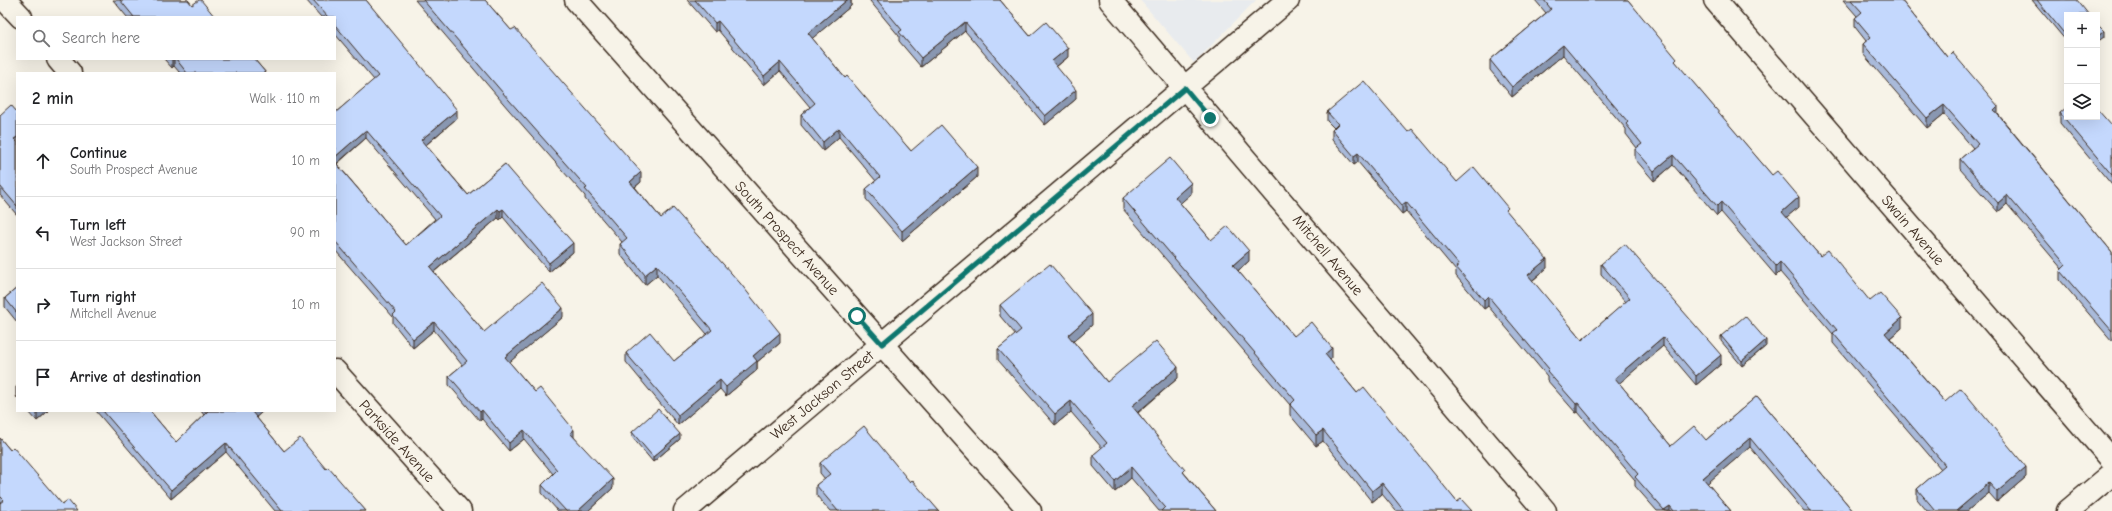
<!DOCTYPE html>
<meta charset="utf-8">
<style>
:root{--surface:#fff;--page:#f6f6f6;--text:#202124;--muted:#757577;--line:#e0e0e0}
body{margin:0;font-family:"Comic Neue",sans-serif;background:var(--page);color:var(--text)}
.controls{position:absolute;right:12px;top:12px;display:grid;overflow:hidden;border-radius:0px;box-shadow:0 4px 16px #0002}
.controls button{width:36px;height:36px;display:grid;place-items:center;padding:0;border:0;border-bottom:1px solid var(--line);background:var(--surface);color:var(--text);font:20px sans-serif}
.stop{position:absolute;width:12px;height:12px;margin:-9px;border:3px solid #0f766e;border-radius:50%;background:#fff}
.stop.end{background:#0f766e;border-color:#fff;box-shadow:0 1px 4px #0008}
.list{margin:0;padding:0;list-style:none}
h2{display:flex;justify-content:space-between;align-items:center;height:52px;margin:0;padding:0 16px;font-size:17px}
h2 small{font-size:13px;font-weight:400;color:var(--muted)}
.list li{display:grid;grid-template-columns:26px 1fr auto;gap:12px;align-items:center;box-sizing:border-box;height:72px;padding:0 16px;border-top:1px solid var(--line)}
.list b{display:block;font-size:15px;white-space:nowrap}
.list p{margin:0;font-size:13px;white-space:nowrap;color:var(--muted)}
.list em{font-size:13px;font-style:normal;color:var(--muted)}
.icon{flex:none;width:22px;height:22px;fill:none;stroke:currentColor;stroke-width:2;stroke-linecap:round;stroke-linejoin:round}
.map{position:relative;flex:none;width:2112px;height:511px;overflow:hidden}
.search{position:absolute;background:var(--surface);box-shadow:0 4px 16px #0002;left:16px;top:16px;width:320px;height:44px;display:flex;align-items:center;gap:10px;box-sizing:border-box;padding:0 14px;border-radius:0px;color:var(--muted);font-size:15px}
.panel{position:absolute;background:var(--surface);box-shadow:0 4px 16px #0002;left:16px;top:72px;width:320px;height:340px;border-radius:0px}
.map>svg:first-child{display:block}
.built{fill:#e8ebee}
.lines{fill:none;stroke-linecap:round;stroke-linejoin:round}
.street-casing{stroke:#3b2a1e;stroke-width:25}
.street{stroke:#f7f3e8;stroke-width:22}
.wall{fill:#a9bada;stroke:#3b2a1e;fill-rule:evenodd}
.shaded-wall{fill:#8997b1;stroke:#3b2a1e}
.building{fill:#c4d8fd;stroke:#3b2a1e}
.route{stroke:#0f766e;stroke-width:5}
.labels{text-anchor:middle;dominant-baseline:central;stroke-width:3;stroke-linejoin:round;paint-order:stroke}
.street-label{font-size:15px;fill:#3b2a1e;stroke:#f7f3e8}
</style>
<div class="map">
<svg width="2112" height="511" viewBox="0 0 2112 511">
<rect width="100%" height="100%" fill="#f7f3e8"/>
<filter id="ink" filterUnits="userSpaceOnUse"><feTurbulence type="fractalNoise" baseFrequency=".025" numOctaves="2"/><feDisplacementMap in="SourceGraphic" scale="8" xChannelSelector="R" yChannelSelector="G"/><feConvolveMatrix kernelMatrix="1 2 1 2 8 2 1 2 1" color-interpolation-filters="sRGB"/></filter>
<g filter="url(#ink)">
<path class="built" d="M1140 0H1256L1194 63Z"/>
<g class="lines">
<g class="street-casing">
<path id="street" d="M5 0 21 17
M576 0 1030 511
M1110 0 1545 511
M1715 0 2112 460
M58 59 70 73
M335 371 460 511
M685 511 1288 0
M2068 511 2112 474"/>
</g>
<use href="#street" class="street"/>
</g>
<path class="wall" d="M113 0H188L192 5 215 17H127Z
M306 0H366L457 118 426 145 468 195 505 164 573 252 549 272 503 217 500 220 498 218 434 272 484 332 563 317 509 362 574 437 613 488 588 511H558L542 493V485L553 474 524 439 509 451 482 419 480 421 449 385V376L462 365 434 330 413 348 393 323V317L335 250V113L374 80 335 34V17H321ZM366 138 435 219 406 245 337 164Z
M415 0H485L641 182 635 187 661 218 780 343 757 362V370L726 396 720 389 678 425 626 362V353L674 361 707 334 657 275 645 285 620 254V244L622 242 585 199V196L509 110Z
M687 0H851V6L812 38 845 78 911 151 977 177 902 241 866 199V189L876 181 839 137 823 151 801 125V115L810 107 780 71 764 85 718 30 715 32Z
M870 0H1001H1000L1030 36 1068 57 1056 67 1076 99 1045 125 965 31 921 67 899 41V36L870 1Z
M1535 0H1628L1677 64 1799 207 1786 217 1820 256 1870 301 1902 328 1890 338 1945 402 2026 477 1997 502 1989 493 1967 511H1927L1917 499V489L1941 469 1833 343V334L1780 272 1776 276 1721 212 1717 216 1673 165 1654 181 1635 159V149L1637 148 1626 134V129L1563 55 1512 97 1490 70V60L1546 13Z
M1843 0H1901L1947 57 1998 114 2112 252V341L2060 280V271L2062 269 2007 204 1998 212 1960 169V159L1973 148 1944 114 1927 128 1863 54V44L1866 41 1855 27V18L1857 16Z
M2032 0H2077L2067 15V42Z
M164 59H254L266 73H180L174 66 172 68Z
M17 112V215L0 195V115Z
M1327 112 1408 132 1457 182 1508 213 1547 268 1532 281 1582 340 1626 302 1601 274V264L1721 364 1696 385 1663 346 1619 383 1671 446 1706 440 1757 396 1853 511H1804L1750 447 1707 483 1731 511H1657L1635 486V480L1578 412 1576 413 1547 380V376L1488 306 1484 309 1456 276V271L1406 211 1402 214 1358 162 1354 165 1332 139V130L1334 128 1327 121Z
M2060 113 2112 126V185L2060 123Z
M1191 194 1180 203 1211 240 1249 261 1238 271 1294 336 1332 358 1330 360 1357 393 1457 502 1472 511H1396L1382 494 1372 502 1323 441 1316 446 1290 415V405L1123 209V198Z
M17 288V322L5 307V298Z
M1000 305 1092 325 1073 341 1107 382 1178 378 1138 413 1185 474 1216 511H1159L1131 478 1115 492 1093 466V455L1102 448 1071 412 1055 425 998 360V349L1016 335 1000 316Z
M1721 336 1766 346 1742 366 1721 341Z
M17 386V398L16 396V387Z
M28 411H48L37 421Z
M96 411H150L176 442 204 415 201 411H263L256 417 284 451 326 469 366 511H275L226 452 171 499Z
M632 432 680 439 653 462 632 437Z
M0 438 10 450 62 504 0 511Z
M820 463 910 482 939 511H830L816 495V485L825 479 820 473Z"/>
<path class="shaded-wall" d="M847 0H851V6L808 42V33Z
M718 21V30L715 32V23Z
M965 22V31L921 67V58Z
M2104 31V37L2097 42V37Z
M1563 45V55L1512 97V87Z
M1068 48V57L1052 70V61Z
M172 59H174V66L172 68Z
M780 62V71L764 85V76Z
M1076 90V99L1045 125V116Z
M1944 105V114L1927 128V118Z
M1998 106V116L1994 110Z
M457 110V118L421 149V140Z
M839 128V137L823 151V142Z
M366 130V138L335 165V157Z
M17 137V146L14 139Z
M1358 153V162L1354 165V156Z
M1673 155V165L1654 181V171Z
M977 167V177L902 241V231Z
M641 172V182L630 191V182Z
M1191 183V194L1175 208V197Z
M2007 195V204L1998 212V203Z
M1799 197V207L1782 221V212Z
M1406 202V211L1402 214V205Z
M1721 202V212L1717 216V206Z
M498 209V218L430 275V267Z
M503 209V217L500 220V211Z
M573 243V252L549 272V263Z
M1249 251V261L1233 275V265Z
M1547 259V268L1528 284V275Z
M1780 262V272L1776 276V266Z
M657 265V275L645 285V275Z
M1488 296V306L1484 309V300Z
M563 308V317L505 366V357Z
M1092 314V325L1068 346V335Z
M1902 318V328L1885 342V333Z
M434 322V330L413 348V339Z
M780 333V343L757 362V370L726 396V387L753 356Z
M1663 337V346L1615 387V378Z
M1766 340V346L1742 366V361Z
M1332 348V358L1325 365V354Z
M1721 355V364L1696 385V376Z
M1178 367V378L1132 417V406Z
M720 380V389L678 425V415Z
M1071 401V412L1055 425V414Z
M1578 403V412L1576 413V404Z
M482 410V419L480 421V412Z
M38 411H48L37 421V412Z
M253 411H263L252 421V412Z
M524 430V439L509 451V443Z
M574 430V439L570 433Z
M1323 430V441L1316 446V435Z
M680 434V439L653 462V457Z
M1750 438V447L1703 487V478Z
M226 443V452L171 499V490Z
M1131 467V478L1115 492V481Z
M2026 467V477L1997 502V492Z
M613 479V488L588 511H578Z
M1382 483V494L1372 502V491Z
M1989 483V493L1967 511H1956Z
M1670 506V511H1664V510Z"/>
<path class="building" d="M120 0H188L192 5 199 0H201L215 17H134Z
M313 0H366L457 110 421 140 468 195 505 164 573 243 549 263 503 209 500 211 498 209 430 267 484 332 542 283 563 308 505 357 535 392 540 388 574 430 570 433 613 479 578 511H566L542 485 557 470 524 430 509 443 482 410 480 412 449 376 467 361 434 322 413 339 393 315 396 312 335 241V162L406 245 440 216 366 130 335 157V113L378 76 335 25V17H328Z
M423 0H485L511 30 515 28 641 172 630 182 661 218 673 208 740 283 780 333 753 356 757 361 726 387 720 380 678 415 626 353 650 332 674 361 712 330 657 265 645 275 620 244 627 238 585 189 587 188 509 100Z
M695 0H847L808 33 845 78 847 76 911 151 941 125 977 167 902 231 866 189 880 177 839 128 823 142 801 115 815 103 780 62 764 76 718 21 715 23Z
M877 0H1000L1030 36 1046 22 1068 48 1052 61 1076 90 1045 116 965 22 921 58 899 32 902 30Z
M1544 0H1628L1677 59 1675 61 1772 175 1777 171 1799 197 1782 212 1820 256 1828 250 1870 301 1880 293 1902 318 1885 333 1945 402 1961 388 2026 467 1997 492 1989 483 1956 511H1936L1917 489 1945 465 1833 333 1837 330 1780 262 1776 266 1721 202 1717 206 1673 155 1654 171 1635 149 1642 144 1626 124 1628 122 1563 45 1512 87 1490 60 1551 9Z
M1851 0H1901L1947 57 1952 52 1998 106 1994 110 2112 252V331L2060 271 2066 265 2007 195 1998 203 1960 159 1978 144 1944 105 1927 118 1863 44 1871 37 1855 18 1862 12Z
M2037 0H2077L2089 15H2067V37Z
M2097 24 2104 31 2097 37Z
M176 59H254L266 73H187Z
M1364 81 1408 132 1412 129 1457 182 1474 167 1508 208 1506 210 1547 259 1528 275 1582 340 1630 298 1601 264 1625 244 1721 355 1696 376 1663 337 1615 378 1671 446 1694 426 1706 440 1757 396 1853 511H1811L1750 438 1703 478 1731 511H1674L1670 506 1664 510 1635 477 1638 474 1578 403 1576 404 1547 371 1549 369 1488 296 1484 300 1456 267 1459 265 1406 202 1402 205 1358 153 1354 156 1332 130 1338 124 1327 112Z
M11 105 17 112V137L14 139 17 142V206L0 186V115Z
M2067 107V117H2097V109L2112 126V175L2060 113Z
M1170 158 1191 183 1175 197 1211 240 1228 226 1249 251 1233 265 1269 307 1294 336 1311 322 1332 348 1325 354 1357 393 1364 387 1457 502 1461 499 1472 511H1404L1382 483 1372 491 1323 430 1316 435 1290 405 1295 400 1123 198Z
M1050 264 1092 314 1068 335 1107 382 1156 341 1178 367 1132 406 1185 470 1183 472 1216 511H1161L1165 507 1131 467 1115 481 1093 455 1107 443 1071 401 1055 414 998 349 1021 330 1000 305Z
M17 288V313L5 298Z
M1745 316 1766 340 1742 361 1721 336Z
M658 409 680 434 653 457 632 432Z
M103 411H150L176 442 208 411H253L252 412 284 451 300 438 326 469 328 467 366 511H282L226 443 171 490Z
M864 426 910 482 912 480 939 511H838L816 485 830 474 820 463Z
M0 438 10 450 13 447 62 504 68 500 77 511H0V503L4 500 0 496Z"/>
</g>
<g class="lines" filter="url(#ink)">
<path class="route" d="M857 316 882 344 1185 88 1210 118"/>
</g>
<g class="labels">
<g class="street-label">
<text transform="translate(1913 230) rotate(49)">Swain Avenue</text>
<text transform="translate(787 238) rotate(48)">South Prospect Avenue</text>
<text transform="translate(1328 255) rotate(50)">Mitchell Avenue</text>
<text transform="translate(822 395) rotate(-40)">West Jackson Street</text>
<text transform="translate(397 441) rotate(48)">Parkside Avenue</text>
</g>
</g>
</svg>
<div class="controls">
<button>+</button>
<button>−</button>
<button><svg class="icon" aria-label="layers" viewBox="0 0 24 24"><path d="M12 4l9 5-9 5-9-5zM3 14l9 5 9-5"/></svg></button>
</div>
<div class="stop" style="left:857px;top:316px"></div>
<div class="stop end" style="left:1210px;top:118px"></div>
<div class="search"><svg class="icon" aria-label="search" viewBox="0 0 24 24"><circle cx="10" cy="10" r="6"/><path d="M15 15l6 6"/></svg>Search here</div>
<section class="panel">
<h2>2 min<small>Walk · 110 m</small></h2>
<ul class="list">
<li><svg class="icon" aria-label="ahead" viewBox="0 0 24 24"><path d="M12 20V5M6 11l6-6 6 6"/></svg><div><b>Continue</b><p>South Prospect Avenue</p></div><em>10 m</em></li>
<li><svg class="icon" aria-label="left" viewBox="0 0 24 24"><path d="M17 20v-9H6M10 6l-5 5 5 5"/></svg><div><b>Turn left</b><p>West Jackson Street</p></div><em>90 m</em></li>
<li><svg class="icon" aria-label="right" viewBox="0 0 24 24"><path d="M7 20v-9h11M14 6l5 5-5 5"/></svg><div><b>Turn right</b><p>Mitchell Avenue</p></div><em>10 m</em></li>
<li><svg class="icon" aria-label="arrive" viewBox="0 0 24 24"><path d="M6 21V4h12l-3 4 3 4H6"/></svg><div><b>Arrive at destination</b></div></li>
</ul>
</section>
</div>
